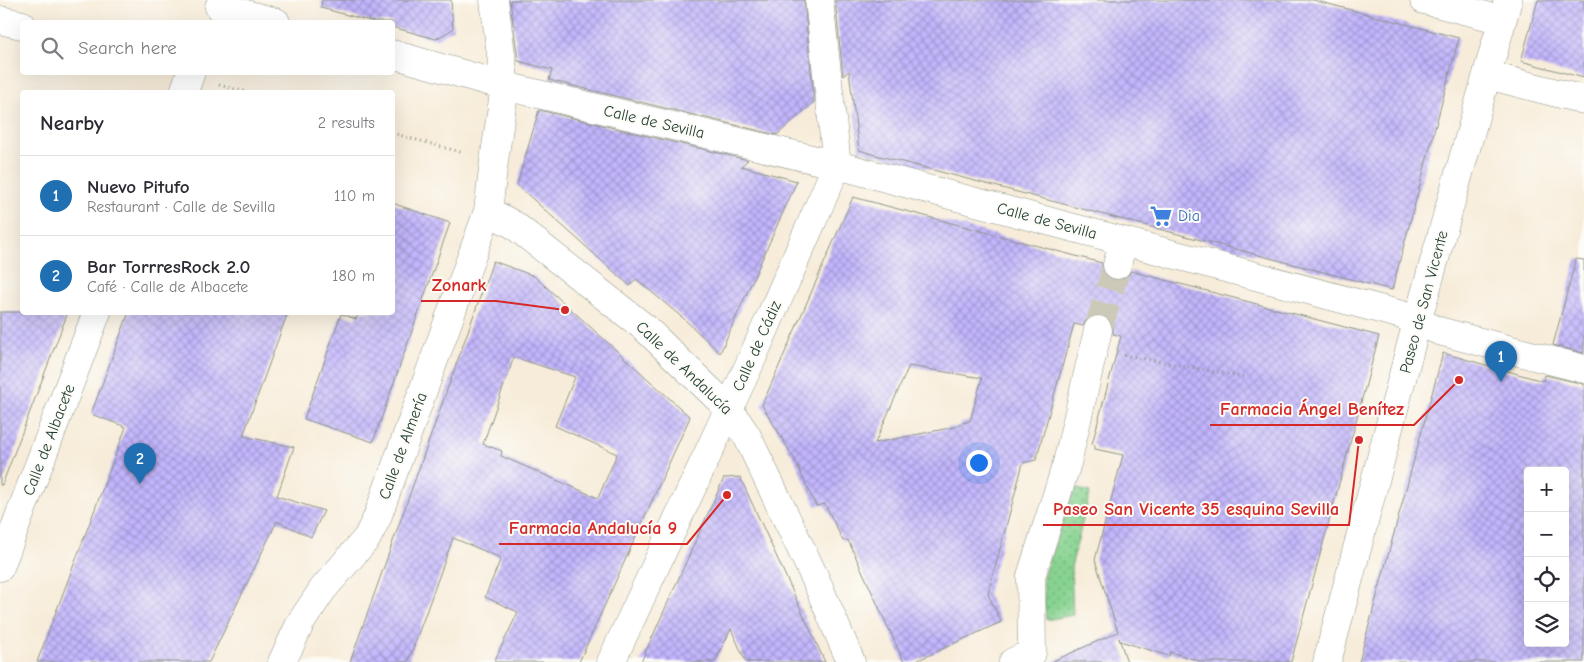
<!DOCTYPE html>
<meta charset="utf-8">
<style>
:root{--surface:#fff;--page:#f2f2f3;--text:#2b2b33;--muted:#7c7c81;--line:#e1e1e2;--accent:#1f6fb2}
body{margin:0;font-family:"Comic Neue",sans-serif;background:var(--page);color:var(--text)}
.controls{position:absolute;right:15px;bottom:15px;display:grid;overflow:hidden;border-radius:5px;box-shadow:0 5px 20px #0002}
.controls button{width:45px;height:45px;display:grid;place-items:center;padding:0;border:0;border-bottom:1px solid var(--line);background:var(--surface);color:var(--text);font:25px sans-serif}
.you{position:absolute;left:978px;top:462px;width:18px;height:18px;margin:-12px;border:4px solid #fff;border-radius:50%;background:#1a73e8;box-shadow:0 0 0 8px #1a73e833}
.badge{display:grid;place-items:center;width:32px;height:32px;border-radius:50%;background:var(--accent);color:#fff;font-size:16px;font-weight:700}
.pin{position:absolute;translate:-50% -41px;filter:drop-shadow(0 1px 2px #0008)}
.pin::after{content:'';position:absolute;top:26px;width:18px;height:15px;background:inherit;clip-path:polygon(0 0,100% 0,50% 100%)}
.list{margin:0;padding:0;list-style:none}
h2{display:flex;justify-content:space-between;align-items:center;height:65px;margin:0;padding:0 20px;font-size:21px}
h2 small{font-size:16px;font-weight:400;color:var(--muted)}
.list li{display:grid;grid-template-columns:32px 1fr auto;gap:15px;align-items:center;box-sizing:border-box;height:80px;padding:0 20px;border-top:1px solid var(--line)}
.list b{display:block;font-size:19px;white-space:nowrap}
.list p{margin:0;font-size:16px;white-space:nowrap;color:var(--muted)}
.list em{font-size:16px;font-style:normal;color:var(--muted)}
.icon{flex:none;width:28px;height:28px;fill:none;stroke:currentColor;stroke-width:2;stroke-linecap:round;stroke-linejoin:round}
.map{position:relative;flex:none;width:1584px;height:662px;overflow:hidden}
.search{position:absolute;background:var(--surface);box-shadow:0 5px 20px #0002;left:20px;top:20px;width:375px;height:55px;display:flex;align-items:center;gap:12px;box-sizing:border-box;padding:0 18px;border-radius:5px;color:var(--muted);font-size:19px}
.panel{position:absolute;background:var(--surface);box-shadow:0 5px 20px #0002;left:20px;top:90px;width:375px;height:225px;border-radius:5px}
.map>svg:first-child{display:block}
.park{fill:url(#park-dots);stroke:#538862}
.building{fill:url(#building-cross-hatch);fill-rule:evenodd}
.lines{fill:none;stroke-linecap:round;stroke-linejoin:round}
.street-tunnel{stroke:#ccc9b8;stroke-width:28;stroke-dasharray:28 14;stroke-linecap:butt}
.street-casing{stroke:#8b9486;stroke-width:29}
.path{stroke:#8b9486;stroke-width:3;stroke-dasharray:1 4;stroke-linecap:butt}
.street{stroke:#fff;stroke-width:28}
.labels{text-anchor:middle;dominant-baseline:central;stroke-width:4;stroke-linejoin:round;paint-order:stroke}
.street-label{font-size:16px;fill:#1f3d34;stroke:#fdfcf7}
.shop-label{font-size:16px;fill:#366cbe;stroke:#fdfcf7;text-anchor:start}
.leader{fill:none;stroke:#d62828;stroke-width:2}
.callout-dot{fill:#d62828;stroke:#fdfcf7;stroke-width:2}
.callout-label{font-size:18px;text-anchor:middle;font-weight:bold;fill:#d62828;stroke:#fdfcf7;stroke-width:4;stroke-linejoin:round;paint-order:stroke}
</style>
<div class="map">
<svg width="1584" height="662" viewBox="0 0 1584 662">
<defs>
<pattern id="park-dots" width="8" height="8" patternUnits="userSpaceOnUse" patternTransform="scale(1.25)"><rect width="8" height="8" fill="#87d390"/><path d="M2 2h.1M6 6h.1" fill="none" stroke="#6eac76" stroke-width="1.8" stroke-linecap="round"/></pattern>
<pattern id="building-cross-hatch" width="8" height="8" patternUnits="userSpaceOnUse" patternTransform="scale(1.25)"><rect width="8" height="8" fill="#c3b6fd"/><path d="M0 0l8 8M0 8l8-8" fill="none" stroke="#9e95ce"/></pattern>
</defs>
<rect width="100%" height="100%" fill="#fdfcf7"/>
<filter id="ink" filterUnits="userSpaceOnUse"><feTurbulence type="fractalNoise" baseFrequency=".02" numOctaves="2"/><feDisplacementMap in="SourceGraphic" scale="10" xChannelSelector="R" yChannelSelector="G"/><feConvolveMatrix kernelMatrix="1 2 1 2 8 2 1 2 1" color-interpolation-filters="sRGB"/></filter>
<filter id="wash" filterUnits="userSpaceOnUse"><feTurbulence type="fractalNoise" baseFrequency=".0096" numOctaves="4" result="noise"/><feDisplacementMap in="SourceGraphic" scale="20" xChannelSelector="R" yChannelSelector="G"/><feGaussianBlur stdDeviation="1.12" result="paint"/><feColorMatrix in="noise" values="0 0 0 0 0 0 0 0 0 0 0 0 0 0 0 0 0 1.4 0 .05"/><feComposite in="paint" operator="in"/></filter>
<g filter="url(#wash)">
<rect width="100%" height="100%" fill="#f7ecd9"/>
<path class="park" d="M1075 488 1090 492 1071 567 1073 615 1046 620 1043 577Z"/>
<g id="blocks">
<path class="building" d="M322 0H451L453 29 436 39 392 27V22H374L321 8Z
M510 0H804L814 102 777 135 549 80 552 70 518 61Z
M835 0H1313L1459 38 1392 290 872 154 859 150 849 71 843 76Z
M1538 0H1584V78L1521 61Z
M539 110 748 160 741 166 797 181 720 353 684 319 636 279 630 286 517 185Z
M853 197 1102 263V270L1106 276 1113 280H1122L1128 276 1131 271 1379 336 1291 662H1203L1170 652 1169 656 1120 641 1119 638 1127 662H1051L1118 632 1095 560 1123 455 1095 449V445L1092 444 1121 336 1113 334V325L1108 318 1101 315H1094L1087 319 1083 326 1074 324 1036 460 1023 463 988 594 1001 622 914 662H904L848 540 843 541 825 504 816 506 795 460 762 405ZM909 366 982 378 970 421 959 424V426L875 443Z
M392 203 450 223 373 442 304 419 341 314 356 319 359 312H392Z
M1576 259 1584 260V353L1553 345Z
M493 261 534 276 690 417 579 662H494L518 612 485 597 501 558 453 538 408 662H350ZM514 357 575 377 555 426 617 454 598 498 501 456 502 451 483 444Z
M0 312H68L2 485H0Z
M129 312H288L243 436 294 447 277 496 324 511 311 537 277 521 209 662H37L126 427 91 414Z
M1443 353 1543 381 1545 375 1584 384V662H1359ZM1528 471H1565V643H1528Z
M740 477 825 662H746L731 629 715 662H641L724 478Z"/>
</g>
</g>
<g filter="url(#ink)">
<use href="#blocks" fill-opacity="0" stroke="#8b9486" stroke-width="1"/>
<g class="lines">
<path class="street-tunnel" d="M1098 330 1117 265"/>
<g class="street-casing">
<path id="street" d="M494 0 505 86 837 165 1402 315 1439 331 1584 369
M1424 0 1502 20
M219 7 276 22
M0 20 22 25
M1487 75 1584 100
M184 92 191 72
M488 211 514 225 645 328 729 409 747 436 815 578 851 662
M1117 265 1123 242
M0 567 97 312
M282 662 301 622 323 589 367 538 377 518 488 211 494 161 505 86 392 54
M611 662 750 363 837 165 819 0
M1013 662 1032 653 1031 576 1067 463 1098 330
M1327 662 1417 322 1508 0"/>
</g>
<path class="path" d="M219 85 247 92
M392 133 464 153
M1124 355 1244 377"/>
<use href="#street" class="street"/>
</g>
</g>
<defs>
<g id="supermarket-bare" transform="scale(1.725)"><path d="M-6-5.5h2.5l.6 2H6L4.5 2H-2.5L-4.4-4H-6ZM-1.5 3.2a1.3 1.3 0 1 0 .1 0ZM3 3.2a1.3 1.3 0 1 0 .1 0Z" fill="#3f7fe0" stroke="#fdfcf7" stroke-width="2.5" paint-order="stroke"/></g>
</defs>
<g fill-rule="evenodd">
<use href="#supermarket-bare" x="1161" y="216"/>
</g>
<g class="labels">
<g class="street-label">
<text transform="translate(654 122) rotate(13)">Calle de Sevilla</text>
<text transform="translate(1047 221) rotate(15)">Calle de Sevilla</text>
<text transform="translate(1424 302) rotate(-75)">Paseo de San Vicente</text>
<text transform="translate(757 346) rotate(-66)">Calle de Cádiz</text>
<text transform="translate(684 368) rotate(44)">Calle de Andalucía</text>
<text transform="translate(49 440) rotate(-69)">Calle de Albacete</text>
<text transform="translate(403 446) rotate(-70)">Calle de Almería</text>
</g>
<g class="shop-label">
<text x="1178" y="216">Dia</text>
</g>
</g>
<path class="leader" d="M565 310L496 301H421M1459 380L1414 425H1210M1359 440L1349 525H1043M727 495L687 544H499"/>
<g class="callout-dot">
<circle cx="565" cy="310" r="5"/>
<circle cx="1459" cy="380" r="5"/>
<circle cx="1359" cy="440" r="5"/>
<circle cx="727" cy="495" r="5"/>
</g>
<g class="callout-label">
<text x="459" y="291">Zonark</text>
<text x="1312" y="415">Farmacia Ángel Benítez</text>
<text x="1196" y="515">Paseo San Vicente 35 esquina Sevilla</text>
<text x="593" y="534">Farmacia Andalucía 9</text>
</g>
</svg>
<div class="controls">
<button>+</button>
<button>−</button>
<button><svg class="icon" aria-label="locate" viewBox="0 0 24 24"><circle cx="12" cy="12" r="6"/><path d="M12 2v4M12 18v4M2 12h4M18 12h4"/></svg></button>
<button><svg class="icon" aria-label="layers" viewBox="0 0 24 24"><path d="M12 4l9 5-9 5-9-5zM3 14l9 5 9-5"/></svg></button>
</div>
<div class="you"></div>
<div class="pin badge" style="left:1501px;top:382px">1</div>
<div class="pin badge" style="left:140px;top:484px">2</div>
<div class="search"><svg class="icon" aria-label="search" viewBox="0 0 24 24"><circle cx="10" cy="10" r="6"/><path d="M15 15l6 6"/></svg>Search here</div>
<section class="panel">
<h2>Nearby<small>2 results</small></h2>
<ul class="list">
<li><span class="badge">1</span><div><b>Nuevo Pitufo</b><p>Restaurant · Calle de Sevilla</p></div><em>110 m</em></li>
<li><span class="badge">2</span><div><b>Bar TorrresRock 2.0</b><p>Café · Calle de Albacete</p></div><em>180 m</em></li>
</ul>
</section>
</div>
